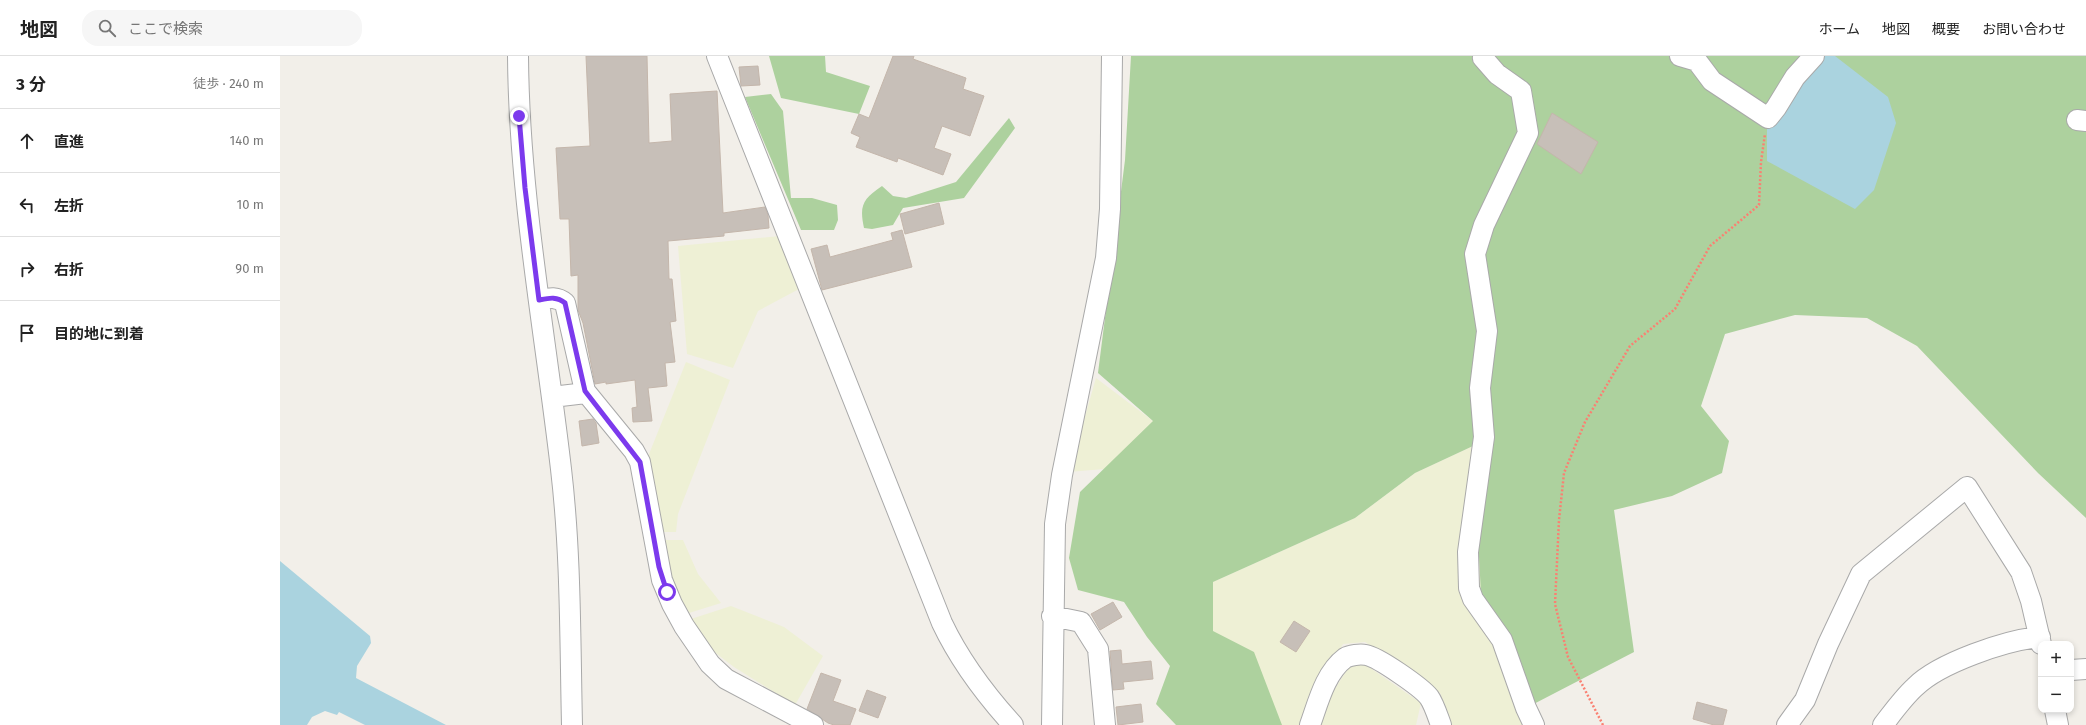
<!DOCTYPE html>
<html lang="ja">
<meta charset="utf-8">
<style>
:root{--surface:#fff;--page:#f6f6f6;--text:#222;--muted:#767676;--line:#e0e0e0}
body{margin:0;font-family:"Fira Sans","Noto Sans JP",sans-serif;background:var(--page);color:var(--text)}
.controls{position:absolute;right:12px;bottom:12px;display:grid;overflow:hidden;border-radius:8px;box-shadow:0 2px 6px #0003}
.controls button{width:36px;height:36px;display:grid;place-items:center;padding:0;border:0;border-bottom:1px solid var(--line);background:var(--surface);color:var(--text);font:20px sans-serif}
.stop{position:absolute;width:12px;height:12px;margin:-9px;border:3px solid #7c3aed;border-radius:50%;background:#fff}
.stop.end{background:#7c3aed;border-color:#fff;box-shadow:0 1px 4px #0008}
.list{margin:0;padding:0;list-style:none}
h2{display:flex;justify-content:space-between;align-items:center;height:52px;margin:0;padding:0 16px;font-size:17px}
h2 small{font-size:13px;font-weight:400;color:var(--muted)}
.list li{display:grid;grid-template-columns:26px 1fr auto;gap:12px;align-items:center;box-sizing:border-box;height:64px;padding:0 16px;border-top:1px solid var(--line)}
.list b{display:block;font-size:15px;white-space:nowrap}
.list em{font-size:13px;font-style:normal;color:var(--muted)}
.icon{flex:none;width:22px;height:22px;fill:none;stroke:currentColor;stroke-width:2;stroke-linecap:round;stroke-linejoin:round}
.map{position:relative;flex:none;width:1806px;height:669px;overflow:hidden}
header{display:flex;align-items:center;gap:24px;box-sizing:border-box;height:56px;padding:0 20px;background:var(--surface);border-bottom:1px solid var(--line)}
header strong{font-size:19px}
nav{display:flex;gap:22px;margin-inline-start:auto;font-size:14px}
.search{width:280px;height:36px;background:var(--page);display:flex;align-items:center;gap:10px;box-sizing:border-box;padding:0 14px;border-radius:16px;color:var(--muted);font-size:15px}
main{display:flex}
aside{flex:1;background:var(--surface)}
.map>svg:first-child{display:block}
.farmland{fill:#eef0d5}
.forest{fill:#add19e}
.water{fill:#aad3df}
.building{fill:#c7bfb8;stroke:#c4b6ab}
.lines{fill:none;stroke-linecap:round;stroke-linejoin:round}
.minor-casing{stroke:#a9a9a9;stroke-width:22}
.path{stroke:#fa8072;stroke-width:2.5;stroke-dasharray:2 2;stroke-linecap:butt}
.minor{stroke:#fff;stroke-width:20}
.route{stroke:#7c3aed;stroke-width:5}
</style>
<header>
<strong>地図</strong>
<div class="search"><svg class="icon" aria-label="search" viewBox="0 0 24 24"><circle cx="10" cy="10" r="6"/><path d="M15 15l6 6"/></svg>ここで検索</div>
<nav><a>ホーム</a><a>地図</a><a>概要</a><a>お問い合わせ</a></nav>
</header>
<main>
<aside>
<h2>3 分<small>徒歩 · 240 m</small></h2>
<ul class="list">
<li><svg class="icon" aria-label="ahead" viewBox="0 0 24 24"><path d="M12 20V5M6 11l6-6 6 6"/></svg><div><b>直進</b></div><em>140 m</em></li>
<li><svg class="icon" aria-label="left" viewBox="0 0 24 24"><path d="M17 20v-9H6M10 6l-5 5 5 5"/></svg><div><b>左折</b></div><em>10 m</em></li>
<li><svg class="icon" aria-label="right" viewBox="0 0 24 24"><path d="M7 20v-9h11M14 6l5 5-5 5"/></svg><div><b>右折</b></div><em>90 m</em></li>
<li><svg class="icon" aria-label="arrive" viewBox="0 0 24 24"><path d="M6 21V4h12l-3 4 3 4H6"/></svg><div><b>目的地に到着</b></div></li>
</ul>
</aside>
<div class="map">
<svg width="1806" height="669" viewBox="0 0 1806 669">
<rect width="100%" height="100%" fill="#f2efe9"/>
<path class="farmland" d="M500 180 519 233 478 255 453 312 407 298 398 190Z
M406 306 450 324 398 458 396 476H381L365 408Z
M816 322 873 365 934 370 824 413 789 416Z
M1193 390 1244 669H1172L1160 637 1085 586 1063 588 1037 631 1024 669H1001L933 575V526L1075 462 1135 417Z
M381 484H403L418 518 441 547 409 557 390 524Z
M451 550 504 571 543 600 515 649 454 611 429 592 411 563Z
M1070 609H1086L1141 647 1136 669H1032Z"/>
<path class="forest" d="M489 0H545L546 16 590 30 579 58 501 42Z
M851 0H1806V462L1758 417 1637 290 1587 262 1515 259 1445 278 1421 350 1449 385 1442 417 1392 440 1334 454 1354 596 1246 652 1202 556 1193 390 1135 417 1075 462 933 526V575L974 596 1002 669H896L876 648 890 610 867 581 844 546 798 534 789 502 800 436 873 365 818 317 845 104Z
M491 38 503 55 511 142H532L557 149 558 164 554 174H521L465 41Z
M729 62 735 72 684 142 623 152 613 169 592 173 584 172C579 149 583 143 602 130L613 140 626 142 676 126Z"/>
<path class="water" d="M1542 0H1555L1608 41 1616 67 1594 134 1575 153 1487 105V68Z
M0 505 90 580 91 587 77 610 76 622 166 669H85L59 656 57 659 45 655 32 661 27 669H0Z"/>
<path class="building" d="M306 0H367L369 87 392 85 390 38 437 35 443 157 485 151 488 159 489 172 444 177V180L388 185 389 223H392L396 265 390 266 395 306 385 307 387 330 368 332 372 365 353 366 352 352 357 351 355 324 326 328V326L315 328 303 267 298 254V219L291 220 289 163H280L276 92 310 90Z
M613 0H634L633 3 686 22 683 33 704 40 690 80 662 70 654 92 671 98 663 119 618 102 617 106 576 91 580 81 571 77 579 58 589 62Z
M478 10 480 29 461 30 459 11Z
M1272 57 1318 86 1301 118 1257 88Z
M659 147 664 168 625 178 620 158Z
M622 174 632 211 542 234 531 193 547 189 550 201 613 184 611 177Z
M313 363 316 367 319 387 302 390 299 365Z
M833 546 842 561 820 574 811 558Z
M1014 565 1030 575 1016 596 1000 586Z
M841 594 842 608 871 605 873 623 843 626 844 633 833 634 830 595Z
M541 617 561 624 553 645 576 653 570 669H554L548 667 527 653Z
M587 634 606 641 598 662 579 655Z
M1417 646 1447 654 1443 669H1434L1413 663Z
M861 648 863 666 838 669 836 651Z"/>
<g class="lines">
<g class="minor-casing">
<path id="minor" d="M238 0C239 139 265 275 281 413 291 498 290 583 292 669
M437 0 662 567C680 605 704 637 733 669
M1204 0 1203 2 1217 18 1241 35 1248 77 1204 169 1195 198 1207 275 1200 332 1204 381 1188 496 1189 532 1193 543 1222 584 1246 652 1254 669
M1400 0 1417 5 1432 25 1488 62 1496 52 1515 21 1534 0
M1797 64 1806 65
M259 244C269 242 277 240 285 247L305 335 354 395 360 406 382 524 392 548 404 570 430 608 446 623 533 669
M272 341 306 337
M772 560 801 566 818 593 825 669
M1791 614 1806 613
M1775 654 1778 669
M772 669 775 468 782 419 826 202 830 153 832 0
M1030 669C1038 647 1045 617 1065 602 1070 599 1080 598 1086 599 1098 601 1141 631 1149 641 1154 648 1158 661 1161 669
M1507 669 1525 644 1548 588 1581 518 1687 431 1741 516 1751 545 1761 588
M1603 669C1613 656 1623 642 1635 631 1659 607 1726 584 1760 581"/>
</g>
<path class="path" d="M1323 669 1288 601 1275 548 1279 464 1284 417 1305 366 1350 290 1395 253 1430 190 1479 149 1481 106 1485 78"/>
<use href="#minor" class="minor"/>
</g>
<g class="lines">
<path class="route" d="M239 60 245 132 259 244C269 242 277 240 285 247L305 335 360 406 379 511 387 536"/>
</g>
</svg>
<div class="controls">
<button>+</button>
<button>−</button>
</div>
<div class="stop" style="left:387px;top:536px"></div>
<div class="stop end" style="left:239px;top:60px"></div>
</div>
</main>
